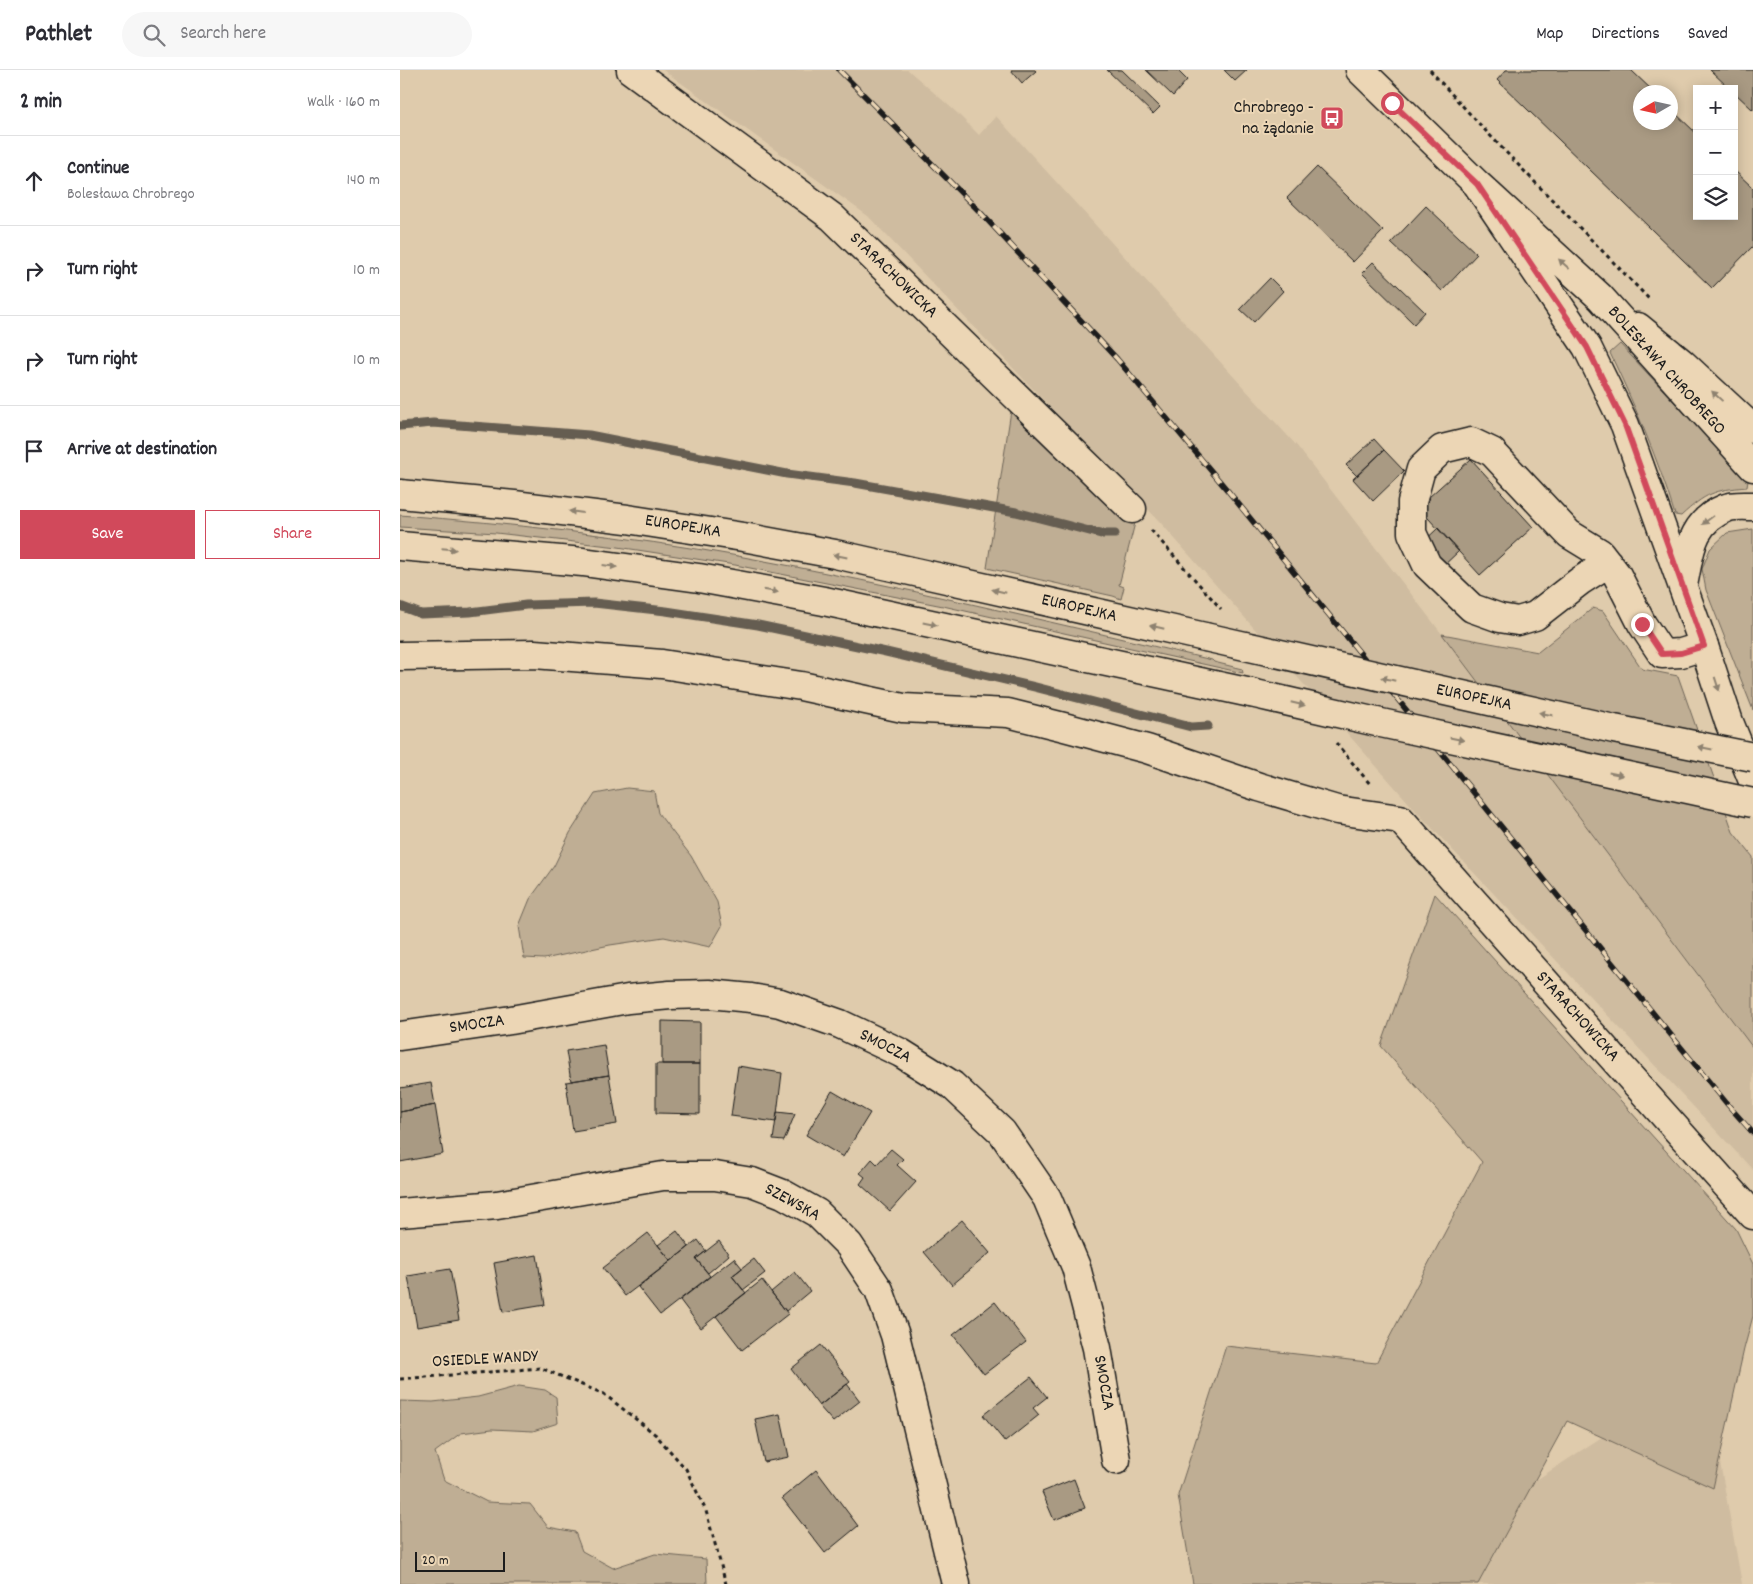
<!DOCTYPE html>
<meta charset="utf-8">
<style>
:root{--surface:#fff;--page:#f7f7f7;--text:#2b2b33;--muted:#7c7c81;--line:#e1e1e2;--accent:#d1495b}
body{margin:0;font-family:Dekko,sans-serif;background:var(--page);color:var(--text)}
.controls{position:absolute;right:15px;top:15px;display:grid;overflow:hidden;border-radius:0px;box-shadow:0 2px 12px #0003}
.controls button{width:45px;height:45px;display:grid;place-items:center;padding:0;border:0;border-bottom:1px solid var(--line);background:var(--surface);color:var(--text);font:25px sans-serif}
.compass{position:absolute;left:1233px;top:15px;width:45px;height:45px;border-radius:50%;background:var(--surface);box-shadow:0 2px 12px #0003;rotate:261deg}
.scale{position:absolute;left:15px;bottom:12px;width:90px;box-sizing:border-box;padding-left:5px;border:2px solid #1c1c1c;border-top:0;font-size:14px;line-height:18px;white-space:nowrap;color:#1c1c1c;-webkit-text-stroke:4px #ecd6b5;paint-order:stroke}
.stop{position:absolute;width:15px;height:15px;margin:-11px;border:4px solid #d1495b;border-radius:50%;background:#fff}
.stop.end{background:#d1495b;border-color:#fff;box-shadow:0 1px 5px #0008}
.list{margin:0;padding:0;list-style:none}
h2{display:flex;justify-content:space-between;align-items:center;height:65px;margin:0;padding:0 20px;font-size:21px}
h2 small{font-size:16px;font-weight:400;color:var(--muted)}
.list li{display:grid;grid-template-columns:32px 1fr auto;gap:15px;align-items:center;box-sizing:border-box;height:90px;padding:0 20px;border-top:1px solid var(--line)}
.list b{display:block;font-size:19px;white-space:nowrap}
.list p{margin:0;font-size:16px;white-space:nowrap;color:var(--muted)}
.list em{font-size:16px;font-style:normal;color:var(--muted)}
.actions{display:flex;gap:10px;padding:15px 20px}
.actions a{flex:1;padding:11px 0;border:1px solid var(--accent);border-radius:0px;text-align:center;font-size:18px;color:var(--accent)}
.actions .main{background:var(--accent);color:#fff}
.icon{flex:none;width:28px;height:28px;fill:none;stroke:currentColor;stroke-width:2;stroke-linecap:round;stroke-linejoin:round}
.map{position:relative;flex:none;width:1353px;height:1514px;overflow:hidden}
header{display:flex;align-items:center;gap:30px;box-sizing:border-box;height:70px;padding:0 25px;background:var(--surface);border-bottom:1px solid var(--line)}
header strong{font-size:24px}
nav{display:flex;gap:28px;margin-inline-start:auto;font-size:18px}
.search{width:350px;height:45px;background:var(--page);display:flex;align-items:center;gap:12px;box-sizing:border-box;padding:0 18px;border-radius:28px;color:var(--muted);font-size:19px}
main{display:flex}
aside{flex:1;background:var(--surface)}
.map>svg:first-child{display:block}
.built{fill:#cfbca0}
.green{fill:#bfae94;stroke:#6e6558}
.lines{fill:none;stroke-linecap:round;stroke-linejoin:round}
.stream{stroke:#655d51;stroke-width:9}
.building{fill:#a99a83;stroke:#1c1c1c}
.minor-casing{stroke:#1c1c1c;stroke-width:31}
.major-casing{stroke:#1c1c1c;stroke-width:31}
.path{stroke:#1c1c1c;stroke-width:3;stroke-dasharray:4 4;stroke-linecap:butt}
.minor{stroke:#ecd6b5;stroke-width:28}
.major{stroke:#ecd6b5;stroke-width:28}
.rail-casing{stroke:#1c1c1c;stroke-width:5.5}
.rail{stroke:#ecd6b5;stroke-width:4;stroke-dasharray:11;stroke-linecap:butt}
.major-bridge-casing{stroke:#1c1c1c;stroke-width:31;stroke-linecap:butt}
.major-bridge{stroke:#ecd6b5;stroke-width:28}
.oneway{fill:#8e8270}
.route{stroke:#d1495b;stroke-width:6}
.labels{text-anchor:middle;dominant-baseline:central;stroke-width:4;stroke-linejoin:round;paint-order:stroke}
.poi-label{font-size:18px;fill:#1c1c1c;stroke:#ecd6b5;text-anchor:end}
.street-label{font-size:18px;fill:#1c1c1c;stroke:#ecd6b5}
</style>
<header>
<strong>Pathlet</strong>
<div class="search"><svg class="icon" aria-label="search" viewBox="0 0 24 24"><circle cx="10" cy="10" r="6"/><path d="M15 15l6 6"/></svg>Search here</div>
<nav><a>Map</a><a>Directions</a><a>Saved</a></nav>
</header>
<main>
<aside>
<h2>2 min<small>Walk · 160 m</small></h2>
<ul class="list">
<li><svg class="icon" aria-label="ahead" viewBox="0 0 24 24"><path d="M12 20V5M6 11l6-6 6 6"/></svg><div><b>Continue</b><p>Bolesława Chrobrego</p></div><em>140 m</em></li>
<li><svg class="icon" aria-label="right" viewBox="0 0 24 24"><path d="M7 20v-9h11M14 6l5 5-5 5"/></svg><div><b>Turn right</b></div><em>10 m</em></li>
<li><svg class="icon" aria-label="right" viewBox="0 0 24 24"><path d="M7 20v-9h11M14 6l5 5-5 5"/></svg><div><b>Turn right</b></div><em>10 m</em></li>
<li><svg class="icon" aria-label="arrive" viewBox="0 0 24 24"><path d="M6 21V4h12l-3 4 3 4H6"/></svg><div><b>Arrive at destination</b></div></li>
</ul>
<div class="actions"><a class="main">Save</a><a>Share</a></div>
</aside>
<div class="map">
<svg width="1353" height="1514" viewBox="0 0 1353 1514">
<rect width="100%" height="100%" fill="#dfcbac"/>
<filter id="ink" filterUnits="userSpaceOnUse"><feTurbulence type="fractalNoise" baseFrequency=".02" numOctaves="2"/><feDisplacementMap in="SourceGraphic" scale="10" xChannelSelector="R" yChannelSelector="G"/><feConvolveMatrix kernelMatrix="1 2 1 2 8 2 1 2 1" color-interpolation-filters="sRGB"/></filter>
<g filter="url(#ink)">
<path class="built" d="M263 0H508L555 41 579 65 596 46 897 376 1042 564 1353 978V1100L1016 741 760 452 468 146Z
M1208 1363 1319 1387 1342 1514H1061L1112 1426Z"/>
<path class="green" d="M1220 274 1348 411 1347 417C1314 420 1306 423 1281 446L1275 445C1258 389 1235 336 1210 283Z
M612 334 735 453 719 515 724 517 721 529 713 526 587 498Z
M0 445C113 454 226 466 338 486 497 515 655 553 812 590L814 592 842 599 843 603 543 536 335 495 218 477 96 463 0 457Z
M1353 459V640L1306 520 1302 499 1310 479 1327 463Z
M1193 538 1203 541 1242 599 1278 606 1333 762 1353 787V978L1042 564 1138 582Z
M227 718 254 721 258 743 291 786 317 832 322 856 310 877 264 867 210 875 144 889 124 888 119 856 130 829 154 796 170 763 195 724Z
M1035 824 1336 1159 1353 1194V1246L1344 1279 1313 1418 1167 1351 1078 1514H793L778 1425 826 1276 976 1293 1082 1092 981 976Z
M119 1316 145 1320 156 1327 158 1353 133 1361 92 1359 61 1363 35 1382 44 1410 87 1432 130 1434 148 1457 175 1462 182 1481 213 1498 255 1484 306 1489 307 1514H0V1331L33 1332 78 1327Z"/>
<g class="lines">
<path class="stream" d="M0 356 33 353 189 365 387 404 455 413 616 442 701 464H715
M0 536 21 544 70 542 126 535 194 533 266 541 358 555 486 582 635 617 791 657 808 656"/>
</g>
<path class="building" d="M611 0H635L636 1 622 13Z
M707 0H722L760 37 753 44Z
M746 0H777L787 10 773 26Z
M824 0H847L835 11Z
M1106 0H1231L1254 22H1240V52H1270V38L1297 64V146H1334V100L1353 118V176L1312 218 1097 10Z
M1310 0H1353V40L1334 22V19H1330Z
M917 97 983 161 953 192 887 128Z
M1026 136 1077 184 1042 221 991 173Z
M973 192 1025 242 1014 254 962 203Z
M870 208 883 221 854 252 840 239Z
M974 369 984 380 957 406 946 395Z
M984 380 1004 401 973 431 953 409Z
M1071 389 1133 457 1080 505 1018 437Z
M1038 458 1059 481 1040 499 1019 476Z
M262 951 300 952V994H262Z
M204 975 209 1005 171 1011 166 981Z
M256 994H300V1044L256 1043Z
M338 996 382 1003 376 1052 331 1046Z
M209 1005 217 1054 173 1061 166 1012Z
M31 1013 35 1035 0 1042V1018Z
M432 1021 470 1043 443 1087 406 1065Z
M35 1035 43 1084 0 1092V1042Z
M377 1042 395 1044 384 1071 373 1070Z
M491 1079 503 1089 497 1095 516 1112 490 1141 460 1114 465 1107 460 1103 472 1089 477 1094Z
M562 1150 590 1183 552 1215 524 1182Z
M277 1161 289 1177 271 1191 258 1175Z
M248 1163 271 1191 225 1226 203 1198Z
M298 1170 306 1181 296 1189 310 1206 260 1245 238 1217Z
M319 1171 329 1185 308 1203 296 1189Z
M137 1185 145 1235 103 1242 94 1193Z
M334 1188 342 1198 332 1206 346 1223 301 1258 280 1230Z
M354 1189 365 1203 343 1220 332 1206Z
M50 1199 59 1250 17 1257 8 1206Z
M395 1202 410 1221 386 1241 371 1222Z
M362 1210 388 1244 342 1280 316 1246Z
M595 1232 626 1272 584 1304 553 1265Z
M421 1275 450 1312 419 1336 391 1299Z
M631 1307 647 1327 633 1338 639 1345 605 1372 583 1345Z
M447 1314 460 1331 433 1352 419 1336Z
M380 1344 389 1387 364 1392 355 1349Z
M416 1400 458 1456 425 1483 382 1428Z
M674 1409 685 1438 654 1450 642 1422Z"/>
<g class="lines">
<g class="minor-casing">
<path id="minor" d="M231 0 432 147 732 439
M1238 257 1282 293 1353 359
M1208 493 1180 511 1135 546 1118 551 1100 548 1072 538 1027 495 1012 463V432L1021 399 1042 379 1071 372 1092 382 1169 464 1200 483 1217 505 1242 554 1262 584 1281 583 1304 576
M0 586 134 584 262 594 401 616 503 638 608 643 664 657 747 679 859 717 937 740 1000 749 1353 1145
M0 966 111 950 228 929 270 925 309 924 351 928 380 933 440 954 501 983 552 1015 602 1062 647 1128 676 1197 697 1278 716 1390
M0 1143 97 1135 263 1106H315L352 1112 383 1124 417 1143 449 1175 479 1220 495 1265 556 1514"/>
</g>
<g class="major-casing">
<path id="major" d="M960 0 1077 114 1200 227 1353 397
M1077 114 1187 277 1225 355 1304 576 1329 652 1353 711
M0 424 114 435 227 449 343 467 435 484 805 567
M0 476 183 492 299 508 424 531 851 623
M1283 515C1290 483 1290 452 1326 438 1333 435 1345 436 1353 436"/>
</g>
<path class="path" d="M1030 0C1100 79 1176 153 1249 229
M751 460 821 539
M936 673 970 714
M0 1309 141 1298 204 1324 256 1365 286 1399 306 1441 326 1514"/>
<use href="#minor" class="minor"/>
<use href="#major" class="major"/>
<g class="rail-casing">
<path id="rail" d="M439 0 579 141 717 289 828 421 1328 1035 1353 1063"/>
</g>
<use href="#rail" class="rail"/>
<g class="major-bridge-casing">
<path id="major-bridge" d="M805 567 1214 659 1353 687
M851 623 981 653 1353 733"/>
</g>
<use href="#major-bridge" class="major-bridge"/>
</g>
<defs><path id="oneway-solid" d="M-6-.8H1V-3.2L6.5 0L1 3.2V.8H-6Z" transform="scale(1.25)"/></defs>
<g class="oneway">
<use href="#oneway-solid" transform="translate(1164 194) rotate(-138)"/>
<use href="#oneway-solid" transform="translate(1317 326) rotate(-137)"/>
<use href="#oneway-solid" transform="translate(176 442) rotate(-173)"/>
<use href="#oneway-solid" transform="translate(1308 450) rotate(143)"/>
<use href="#oneway-solid" transform="translate(49 479) rotate(5)"/>
<use href="#oneway-solid" transform="translate(440 486) rotate(-168)"/>
<use href="#oneway-solid" transform="translate(210 496) rotate(8)"/>
<use href="#oneway-solid" transform="translate(371 521) rotate(10)"/>
<use href="#oneway-solid" transform="translate(599 521) rotate(-167)"/>
<use href="#oneway-solid" transform="translate(530 554) rotate(12)"/>
<use href="#oneway-solid" transform="translate(757 557) rotate(-167)"/>
<use href="#oneway-solid" transform="translate(988 609) rotate(-167)"/>
<use href="#oneway-solid" transform="translate(1317 614) rotate(72)"/>
<use href="#oneway-solid" transform="translate(898 634) rotate(13)"/>
<use href="#oneway-solid" transform="translate(1146 644) rotate(-168)"/>
<use href="#oneway-solid" transform="translate(1057 669) rotate(12)"/>
<use href="#oneway-solid" transform="translate(1305 678) rotate(-168)"/>
<use href="#oneway-solid" transform="translate(1216 704) rotate(12)"/>
</g>
</g>
<g class="lines" filter="url(#ink)">
<path class="route" d="M992 33 1077 114 1187 277 1225 355 1304 576 1281 583 1262 584 1242 554"/>
</g>
<defs>
<g id="bus-square" transform="scale(1.25)"><rect x="-9" y="-9" width="18" height="18" rx="4" fill="#d1495b" stroke="#ecd6b5"/><path d="M-5-6H5V4H4V6H2V4H-2V6H-4V4H-5ZM-3.5-4V0h7V-4ZM-3.5 1.2v1.5H-2V1.2ZM2 1.2v1.5H3.5V1.2Z" fill="#fff"/></g>
</defs>
<g fill-rule="evenodd">
<use href="#bus-square" x="932" y="48"/>
</g>
<g class="labels">
<g class="poi-label">
<text x="914" y="38">Chrobrego -<tspan x="914" dy="21">na żądanie</tspan></text>
</g>
<g class="street-label">
<text transform="translate(493 206) rotate(44)">STARACHOWICKA</text>
<text transform="translate(1266 301) rotate(48)">BOLESŁAWA CHROBREGO</text>
<text transform="translate(283 457) rotate(9)">EUROPEJKA</text>
<text transform="translate(679 539) rotate(13)">EUROPEJKA</text>
<text transform="translate(1074 628) rotate(12)">EUROPEJKA</text>
<text transform="translate(1177 947) rotate(48)">STARACHOWICKA</text>
<text transform="translate(77 955) rotate(-8)">SMOCZA</text>
<text transform="translate(485 977) rotate(27)">SMOCZA</text>
<text transform="translate(392 1133) rotate(29)">SZEWSKA</text>
<text transform="translate(85 1290) rotate(-3)">OSIEDLE WANDY</text>
<text transform="translate(703 1313) rotate(80)">SMOCZA</text>
</g>
</g>
</svg>
<div class="controls">
<button>+</button>
<button>−</button>
<button><svg class="icon" aria-label="layers" viewBox="0 0 24 24"><path d="M12 4l9 5-9 5-9-5zM3 14l9 5 9-5"/></svg></button>
</div>
<svg class="compass" viewBox="-18 -18 36 36"><path d="M0-13l5 13h-10z" fill="#e53935"/><path d="M0 13l5-13h-10z" fill="#7c7c81"/></svg>
<div class="scale">20 m</div>
<div class="stop" style="left:992px;top:33px"></div>
<div class="stop end" style="left:1242px;top:554px"></div>
</div>
</main>
